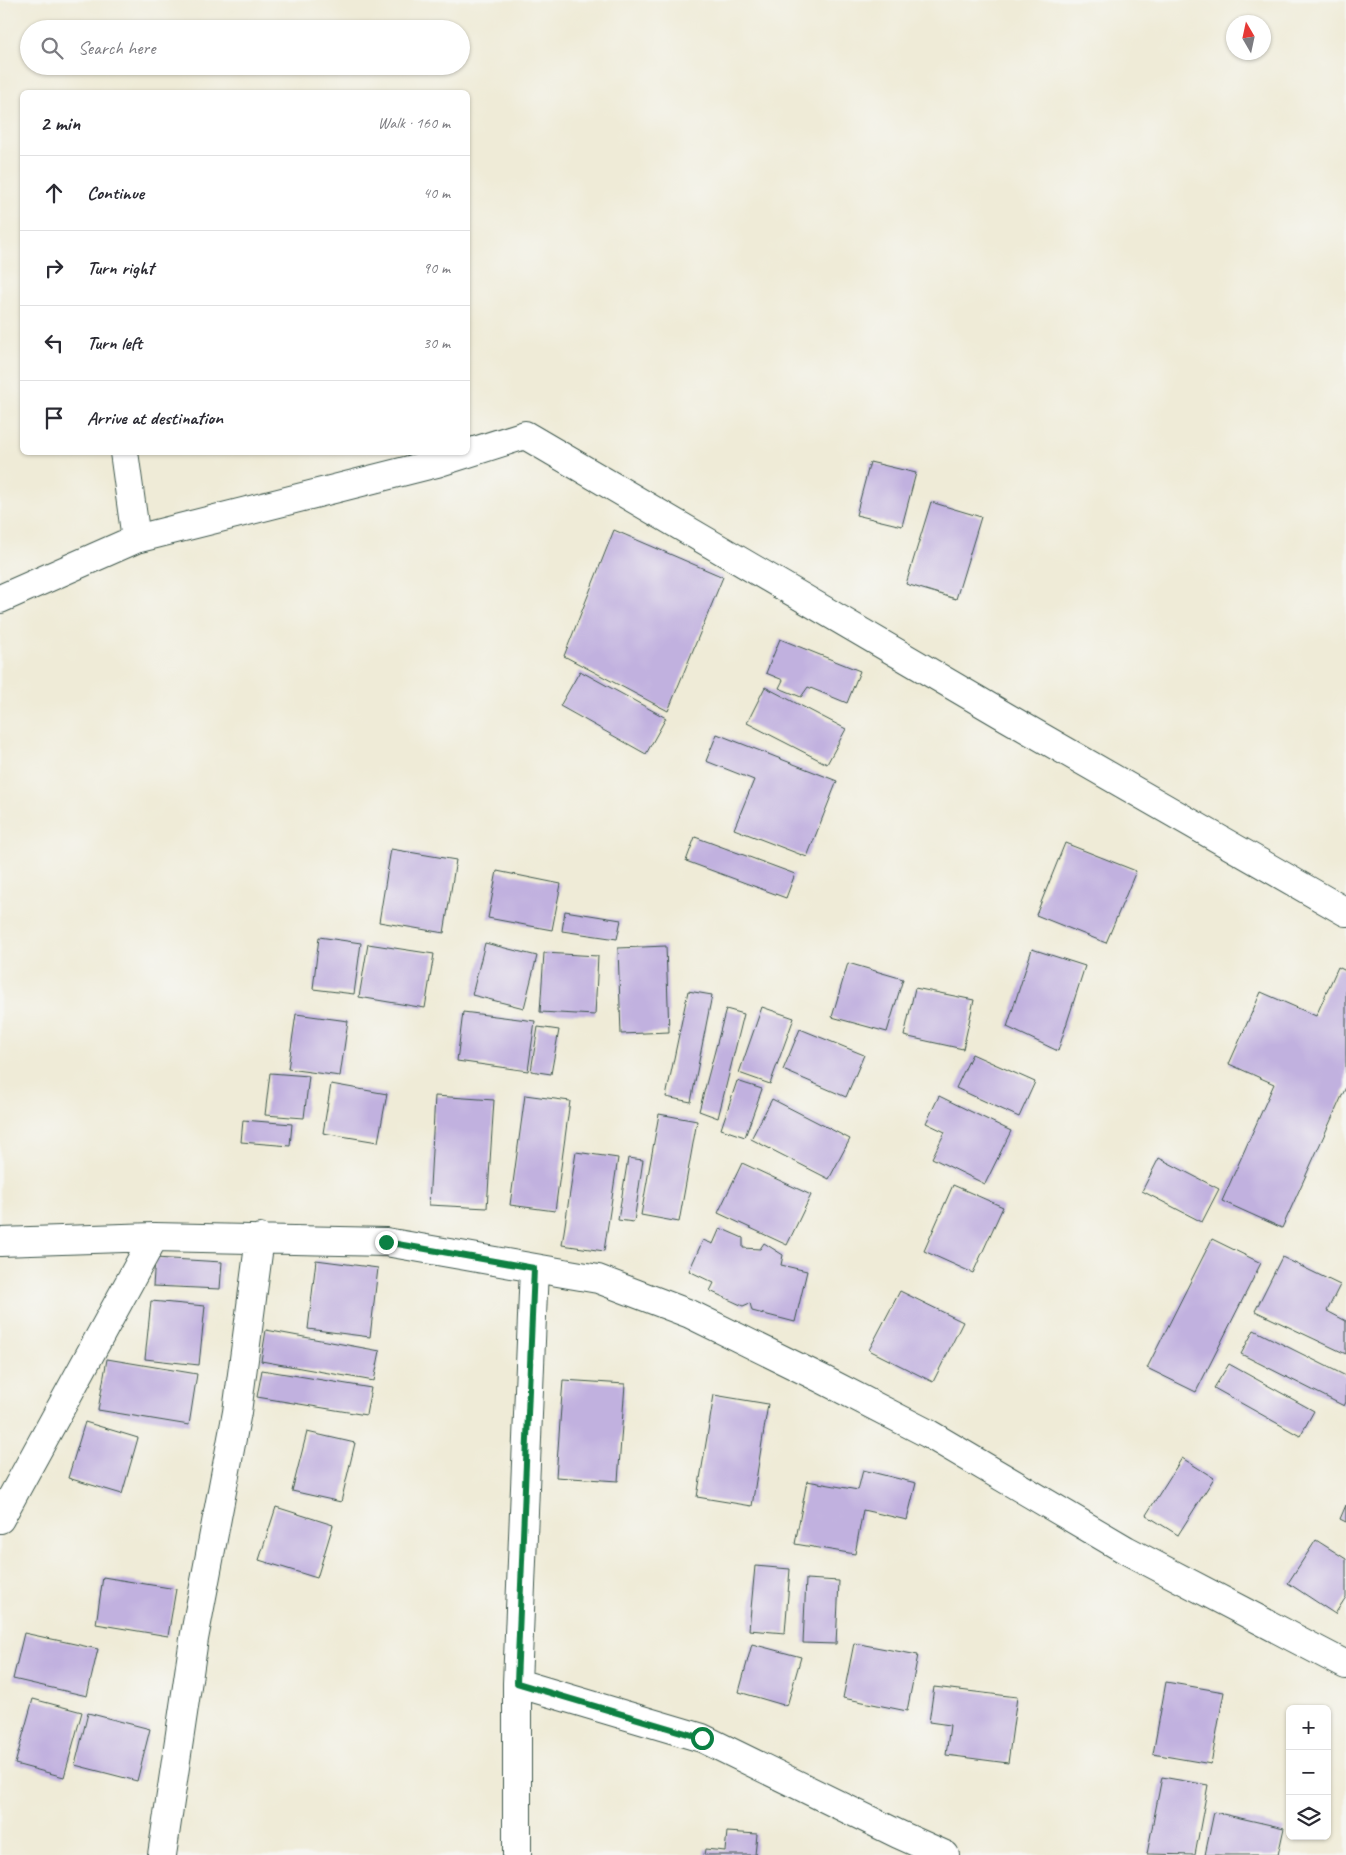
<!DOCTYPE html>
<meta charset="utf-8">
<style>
:root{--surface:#fff;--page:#f2f2f3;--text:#2b2b33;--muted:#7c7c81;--line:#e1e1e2}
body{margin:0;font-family:Caveat,sans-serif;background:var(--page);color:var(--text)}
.controls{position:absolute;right:15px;bottom:15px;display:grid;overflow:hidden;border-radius:8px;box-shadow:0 1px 4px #0004}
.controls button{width:45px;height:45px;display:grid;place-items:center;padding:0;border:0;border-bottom:1px solid var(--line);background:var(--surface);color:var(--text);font:25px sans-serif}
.compass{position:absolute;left:1226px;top:15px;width:45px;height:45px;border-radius:50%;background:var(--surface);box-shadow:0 1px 4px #0004;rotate:351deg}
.stop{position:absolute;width:15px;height:15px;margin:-11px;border:4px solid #0b8043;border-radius:50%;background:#fff}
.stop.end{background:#0b8043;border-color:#fff;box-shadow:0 1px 5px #0008}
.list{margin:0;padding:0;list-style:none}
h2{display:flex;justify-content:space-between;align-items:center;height:65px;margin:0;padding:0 20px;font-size:21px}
h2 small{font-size:16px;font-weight:400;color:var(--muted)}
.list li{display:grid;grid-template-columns:32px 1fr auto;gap:15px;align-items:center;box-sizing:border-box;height:75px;padding:0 20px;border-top:1px solid var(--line)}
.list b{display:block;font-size:19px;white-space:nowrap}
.list em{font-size:16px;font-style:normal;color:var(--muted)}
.icon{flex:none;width:28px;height:28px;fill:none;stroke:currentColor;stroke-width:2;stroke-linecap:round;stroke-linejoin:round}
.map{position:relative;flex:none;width:1346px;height:1855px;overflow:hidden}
.search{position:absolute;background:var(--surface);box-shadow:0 1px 4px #0004;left:20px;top:20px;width:450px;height:55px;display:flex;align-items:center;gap:12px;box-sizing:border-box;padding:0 18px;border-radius:28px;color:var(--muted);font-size:19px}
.panel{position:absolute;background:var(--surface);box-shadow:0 1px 4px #0004;left:20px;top:90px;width:450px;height:365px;border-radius:8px}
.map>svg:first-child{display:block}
.building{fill:#c1b1df}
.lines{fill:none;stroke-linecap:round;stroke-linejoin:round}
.minor-casing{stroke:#3e574c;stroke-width:30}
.minor{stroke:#fff;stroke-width:28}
.route{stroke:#0b8043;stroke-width:6}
</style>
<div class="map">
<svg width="1346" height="1855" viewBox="0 0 1346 1855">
<rect width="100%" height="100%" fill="#f6f6f2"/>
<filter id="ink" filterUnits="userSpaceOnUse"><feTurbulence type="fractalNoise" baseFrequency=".02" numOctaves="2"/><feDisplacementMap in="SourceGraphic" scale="10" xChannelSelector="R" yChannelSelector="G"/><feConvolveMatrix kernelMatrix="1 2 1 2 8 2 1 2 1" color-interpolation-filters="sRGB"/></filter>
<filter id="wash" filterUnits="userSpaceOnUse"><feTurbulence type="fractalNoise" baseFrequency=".0096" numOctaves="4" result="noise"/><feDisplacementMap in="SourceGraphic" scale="20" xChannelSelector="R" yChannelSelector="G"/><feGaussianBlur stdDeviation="1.12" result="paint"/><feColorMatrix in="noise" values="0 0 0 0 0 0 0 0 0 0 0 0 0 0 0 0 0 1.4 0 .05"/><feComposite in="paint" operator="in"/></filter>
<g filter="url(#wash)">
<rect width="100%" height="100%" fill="#efebd7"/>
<g id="blocks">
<path class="building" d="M870 462 916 473 902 526 856 515Z
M931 502 981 517 956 599 906 584Z
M614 530 723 577 668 711 564 656Z
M780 639 860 671 847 703 808 687 801 697 779 688 783 680 766 673Z
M580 671 666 718 646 754 560 706Z
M765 687 846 729 827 764 747 723Z
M717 734 837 781 807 857 734 829 754 780 706 761Z
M695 837 795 874 786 898 686 861Z
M1065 843 1136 871 1106 943 1036 915Z
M391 849 456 860 444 933 379 922Z
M497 871 561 884 552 930 488 918Z
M565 911 621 920 617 939 562 931Z
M319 937 361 943 354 994 313 989Z
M485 943 537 956 524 1008 472 995Z
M368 944 434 954 425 1008 359 997Z
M666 946 669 1032 621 1034 618 948Z
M1032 949 1085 966 1058 1051 1007 1027Z
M544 953 598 956 595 1015 540 1012Z
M848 963 903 979 887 1032 832 1017Z
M1338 967 1346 971V1087L1282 1228 1222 1201 1274 1084 1229 1064 1261 992 1316 1016Z
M915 988 974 1000 963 1049 904 1036Z
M688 991 712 995 691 1102 666 1097Z
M762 1007 794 1018 770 1084 739 1073Z
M726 1009 744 1014 718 1118 699 1111Z
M463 1012 535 1021 528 1071 457 1061Z
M296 1014 348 1021 340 1076 288 1069Z
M538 1027 559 1030 551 1074 531 1071Z
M800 1029 864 1055 846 1097 783 1070Z
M972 1054 1035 1082 1019 1117 956 1088Z
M270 1073 309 1076 304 1118 265 1115Z
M737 1081 762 1089 745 1137 721 1129Z
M331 1084 387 1094 378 1142 323 1133Z
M525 1095 570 1101 555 1211 510 1205Z
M435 1096 494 1100 487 1208 429 1205Z
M939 1096 1011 1131 985 1184 932 1158 945 1132 926 1123Z
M772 1099 850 1139 829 1179 751 1139Z
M659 1114 697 1121 679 1222 641 1215Z
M243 1120 292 1124 290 1146 241 1142Z
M576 1152 618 1158 604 1251 562 1245Z
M628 1158 643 1160 634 1222 618 1220Z
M1159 1158 1219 1189 1202 1222 1142 1191Z
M742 1163 811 1195 787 1245 718 1213Z
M953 1185 1003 1207 973 1273 924 1251Z
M720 1228 743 1238V1248L760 1249 764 1243 783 1255 781 1265 807 1271 795 1322 752 1311 750 1303 743 1306 710 1291 714 1283 689 1271 703 1240 713 1244Z
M1212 1239 1261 1263 1196 1392 1147 1368Z
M1282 1257 1340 1285 1327 1311 1346 1321V1354L1255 1311Z
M155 1258 222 1262 220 1289 153 1286Z
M316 1260 378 1268 370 1337 308 1329Z
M900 1291 963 1322 933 1382 869 1350Z
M151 1301 205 1306 199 1365 145 1359Z
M266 1330 380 1351 374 1381 261 1361Z
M1254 1330 1346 1376V1402L1344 1406 1241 1354Z
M107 1359 197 1374 189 1425 98 1410Z
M1229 1364 1314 1411 1300 1436 1214 1388Z
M262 1370 371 1388 366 1415 257 1397Z
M563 1380 625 1384 618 1481 556 1477Z
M714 1395 768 1404 752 1506 697 1497Z
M85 1422 138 1438 122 1494 68 1478Z
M307 1432 355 1443 341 1502 292 1491Z
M1182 1458 1214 1478 1178 1535 1146 1515Z
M863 1470 916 1483 907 1520 863 1510 855 1554 795 1544 807 1481 858 1490Z
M1346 1505V1522L1340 1519Z
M276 1507 333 1525 317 1578 259 1560Z
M1316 1540 1346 1559V1597L1335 1614 1288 1583Z
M755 1566 790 1569 785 1633 749 1630Z
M103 1577 176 1589 168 1636 96 1624Z
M806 1579 839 1581 836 1644 803 1643Z
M24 1633 98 1649 87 1696 13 1679Z
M854 1643 918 1655 907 1711 843 1698Z
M752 1644 801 1657 787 1706 739 1692Z
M1166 1682 1224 1692 1211 1764 1153 1754Z
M934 1687 1017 1697 1008 1763 946 1755 950 1725 929 1722Z
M33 1699 82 1712 64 1777 15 1764Z
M88 1713 150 1729 137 1781 75 1765Z
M1162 1777 1208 1785 1195 1855 1147 1854Z
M1214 1812 1284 1828 1278 1855H1205Z
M727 1832 757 1834 755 1855H704L705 1849 725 1851Z"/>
</g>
</g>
<g filter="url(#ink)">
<use href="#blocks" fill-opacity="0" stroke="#3e574c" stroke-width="1"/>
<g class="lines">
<g class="minor-casing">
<path id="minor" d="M124 452 136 539
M0 599 136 539 437 463 525 435 1008 718 1346 912
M0 1242 154 1237 386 1242 598 1279 690 1314 822 1379 929 1434 1126 1550 1346 1665
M0 1519 154 1237
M517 1683 702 1738 898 1834 945 1855
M162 1855 194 1639 237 1412 260 1238
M517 1855V1683L534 1268"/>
</g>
<use href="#minor" class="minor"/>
</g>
</g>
<g class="lines" filter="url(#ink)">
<path class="route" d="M386 1242 534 1268 517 1683 702 1738"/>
</g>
</svg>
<div class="controls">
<button>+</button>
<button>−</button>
<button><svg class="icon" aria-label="layers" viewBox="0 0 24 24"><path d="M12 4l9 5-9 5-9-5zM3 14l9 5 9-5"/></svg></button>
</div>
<svg class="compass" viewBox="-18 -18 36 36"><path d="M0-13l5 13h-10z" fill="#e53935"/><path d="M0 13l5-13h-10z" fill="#7c7c81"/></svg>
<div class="stop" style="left:702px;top:1738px"></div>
<div class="stop end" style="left:386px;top:1242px"></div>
<div class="search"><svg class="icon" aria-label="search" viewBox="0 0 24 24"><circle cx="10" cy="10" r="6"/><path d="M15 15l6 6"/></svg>Search here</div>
<section class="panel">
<h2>2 min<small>Walk · 160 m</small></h2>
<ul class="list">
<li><svg class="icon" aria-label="ahead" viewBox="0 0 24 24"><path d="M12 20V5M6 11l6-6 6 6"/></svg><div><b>Continue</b></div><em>40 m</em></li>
<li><svg class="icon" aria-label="right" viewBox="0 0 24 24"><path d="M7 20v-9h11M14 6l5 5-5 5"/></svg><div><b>Turn right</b></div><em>90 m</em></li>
<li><svg class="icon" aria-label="left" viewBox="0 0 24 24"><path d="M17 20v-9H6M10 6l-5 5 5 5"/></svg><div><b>Turn left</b></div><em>30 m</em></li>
<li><svg class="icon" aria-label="arrive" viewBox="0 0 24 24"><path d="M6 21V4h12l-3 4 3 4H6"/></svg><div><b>Arrive at destination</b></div></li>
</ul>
</section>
</div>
